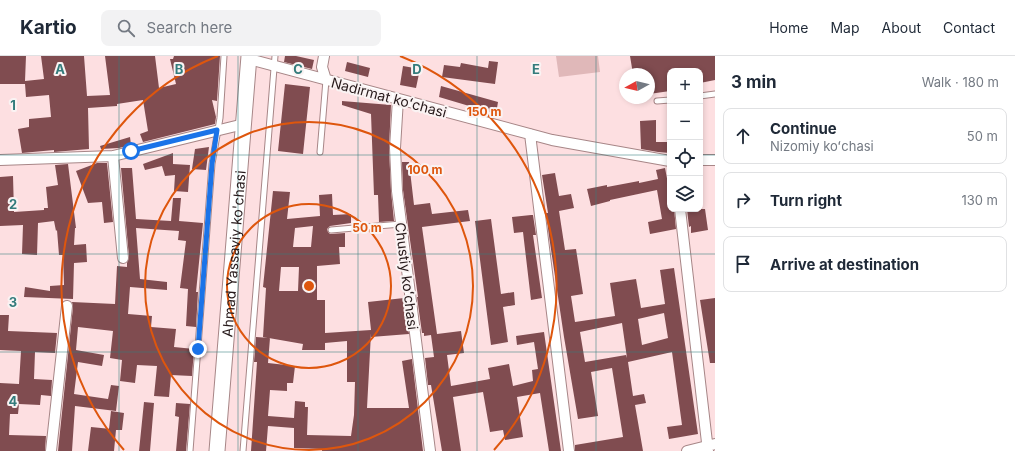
<!DOCTYPE html>
<meta charset="utf-8">
<style>
:root{--surface:#fff;--page:#f2f2f3;--text:#1f2937;--muted:#747a83;--line:#e0e1e3}
body{margin:0;font-family:Inter,sans-serif;background:var(--page);color:var(--text)}
.controls{position:absolute;right:12px;top:12px;display:grid;overflow:hidden;border-radius:8px;box-shadow:0 2px 6px #0003}
.controls button{width:36px;height:36px;display:grid;place-items:center;padding:0;border:0;border-bottom:1px solid var(--line);background:var(--surface);color:var(--text);font:20px sans-serif}
.compass{position:absolute;left:619px;top:12px;width:36px;height:36px;border-radius:50%;background:var(--surface);box-shadow:0 2px 6px #0003;rotate:262deg}
.stop{position:absolute;width:12px;height:12px;margin:-9px;border:3px solid #1a73e8;border-radius:50%;background:#fff}
.stop.end{background:#1a73e8;border-color:#fff;box-shadow:0 1px 4px #0008}
.list{margin:0;padding:0;list-style:none}
h2{display:flex;justify-content:space-between;align-items:center;height:52px;margin:0;padding:0 16px;font-size:17px}
h2 small{font-size:13px;font-weight:400;color:var(--muted)}
.list li{display:grid;grid-template-columns:26px 1fr auto;gap:12px;align-items:center;box-sizing:border-box;height:56px;margin:0 8px 8px;padding:0 8px;border:1px solid var(--line);border-radius:8px}
.list b{display:block;font-size:15px;white-space:nowrap}
.list p{margin:0;font-size:13px;white-space:nowrap;color:var(--muted)}
.list em{font-size:13px;font-style:normal;color:var(--muted)}
.icon{flex:none;width:22px;height:22px;fill:none;stroke:currentColor;stroke-width:2;stroke-linecap:round;stroke-linejoin:round}
.map{position:relative;flex:none;width:715px;height:395px;overflow:hidden}
header{display:flex;align-items:center;gap:24px;box-sizing:border-box;height:56px;padding:0 20px;background:var(--surface);border-bottom:1px solid var(--line)}
header strong{font-size:19px}
nav{display:flex;gap:22px;margin-inline-start:auto;font-size:14px}
.search{width:280px;height:36px;background:var(--page);display:flex;align-items:center;gap:10px;box-sizing:border-box;padding:0 14px;border-radius:8px;color:var(--muted);font-size:15px}
main{display:flex}
aside{flex:1;background:var(--surface)}
.map>svg:first-child{display:block}
.green{fill:#e0b8b9}
.building{fill:#804c50;fill-rule:evenodd}
.lines{fill:none;stroke-linecap:round;stroke-linejoin:round}
.lane-casing{stroke:#a78687;stroke-width:7}
.street-casing{stroke:#a78687;stroke-width:12}
.secondary-casing{stroke:#a78687;stroke-width:17}
.lane{stroke:#fff;stroke-width:5}
.street{stroke:#fff;stroke-width:10}
.secondary{stroke:#fff;stroke-width:15}
.route{stroke:#1a73e8;stroke-width:5}
.grid{fill:none;stroke:#337c7c;stroke-width:1;stroke-opacity:0.55}
.ring{fill:none;stroke:#de560d;stroke-width:2}
.labels{text-anchor:middle;dominant-baseline:central;stroke-width:4;stroke-linejoin:round;paint-order:stroke}
.street-label{font-size:14px;fill:#271a1b;stroke:#faf3f3}
.grid-label{font-size:13px;text-anchor:middle;font-weight:bold;fill:#337c7c;stroke:#faf3f3;stroke-width:4;stroke-linejoin:round;paint-order:stroke}
.centre{fill:#de560d;stroke:#faf3f3;stroke-width:2}
.ring-label{font-size:12px;text-anchor:middle;font-weight:bold;fill:#de560d;stroke:#faf3f3;stroke-width:4;stroke-linejoin:round;paint-order:stroke}
</style>
<header>
<strong>Kartio</strong>
<div class="search"><svg class="icon" aria-label="search" viewBox="0 0 24 24"><circle cx="10" cy="10" r="6"/><path d="M15 15l6 6"/></svg>Search here</div>
<nav><a>Home</a><a>Map</a><a>About</a><a>Contact</a></nav>
</header>
<main>
<div class="map">
<svg width="715" height="395" viewBox="0 0 715 395">
<rect width="100%" height="100%" fill="#fddfe1"/>
<path class="green" d="M556 0H598L600 16 559 21Z"/>
<path class="building" d="M0 0H26L25 25 44 23 41 0H84L87 40 110 39 105 0H155L159 32 176 28 170 3H173L174 0H220L217 45 212 44 216 61 215 68 143 86 140 78 148 75 143 44 117 48V50L88 52 89 93 54 96V94L22 97 18 73 29 71V63L51 61 49 39 26 41 25 28H0Z
M285 0H296L314 4 312 13 284 6Z
M630 0H715V24L700 27V15H670V35L649 38V18H633Z
M489 5 498 6 495 28 442 21 444 9 460 11 461 7 488 12Z
M347 6 370 12 368 21 345 15Z
M403 10 420 13 416 32 400 29Z
M285 28 310 31 303 98 278 95Z
M441 30 498 46 496 58 439 41Z
M342 45 391 49 389 92 391 135 394 165 379 166 378 139H374L371 58 342 49Z
M656 64V86H670V97L658 96 641 93 640 65Z
M130 81 131 89 119 92 101 93 100 90Z
M209 91 206 114 192 113 195 93Z
M173 97V108L190 109 188 136 174 135 175 119 165 120 162 110 145 114 143 108Z
M402 106H409L414 149 430 147 432 158 468 154 470 165 422 171 437 278 461 275 464 297 447 299 451 330 490 323 488 312 509 308 513 330 533 325 532 314 538 313 534 286 517 289 516 280 544 276 561 395H549L540 337 517 341 523 381 505 384 503 374 490 376 483 336 453 341 461 395H442L431 329H428L425 302 434 301 431 279 424 280V277H422L417 241H418L403 134Z
M97 107H107L113 166 104 167 102 146 88 147 76 115Z
M68 108 76 172H75L74 189 86 188 87 206 74 207 73 243 24 241 25 231 50 235V230L64 229 63 199H59L57 174 56 175 54 165 38 167 37 199 22 198 23 169 0 170V121L13 120 14 156 44 154V152H48L46 131 58 129 55 109Z
M121 112H132L136 163 171 165 173 142H181L179 165 203 167 196 236H198L196 271 186 270 188 233 180 232 186 185 178 184 179 175 136 172 140 223 167 226V234L130 231 128 258 152 260 151 271 176 273 174 291 194 293 192 320 171 319 169 341 154 340 157 310 137 309 135 327 120 325 122 304 110 302 113 275 78 271 76 294 104 299 102 310 78 306 74 338 108 343 111 329 119 330 116 355 75 350 72 395H58L73 251 72 246 115 248 117 210 127 211V207L129 201Z
M665 112 670 138V153H674L676 173 650 178 648 166 662 163 657 134 610 144V145L591 150 587 133 607 129V131L639 125V127L658 123 656 114Z
M555 117 559 140 571 138 574 152 559 155 565 194 576 193 583 238 571 240 575 266 615 260 610 227 636 223 641 252 665 248 660 214 674 212 698 378 669 383 667 371 682 369 672 296 628 306 633 340 644 338 646 347 635 349 643 395H575V389L623 381 612 312 591 316 598 360 578 363 564 281 549 180 546 157H548L542 119ZM664 257 668 282 642 289 638 263ZM622 267 627 302 626 299 585 306 580 276Z
M273 135 290 136 287 163 320 160 319 139 332 138 333 159 351 158V167L330 170 327 173 328 176 330 178 345 177V191H339L340 208 317 210V244H325V277L371 274 368 246 404 242 409 278 371 281V277L367 352H409L402 305 412 303 423 395H322V393L294 392V372L268 370 266 395H251L257 306H254L256 281 270 282 268 307 295 310 293 327H287V335L270 334 268 360 294 362 295 345 305 346V351H308L307 379 351 380 354 359 355 326H347V285L325 287V294H302L303 288 263 281 266 232 263 231ZM313 170 311 191H293L295 172ZM281 211H299L298 235H279Z
M687 153H705L708 174 691 177V170L689 171Z
M531 159H533L536 179H533L542 242 531 244 523 176 514 177 512 161Z
M491 163 501 238 514 236 515 249 503 251 508 286 491 289 475 165Z
M715 242V307H710L700 244Z
M0 259H9L8 275 57 277 55 297 35 296 34 323 52 324 51 340 41 339 40 349 19 348 18 358H10L9 379 46 380 45 395H0V327L19 328 21 295 0 294Z
M144 346 154 347 150 395H139Z
M176 347 190 348 186 395H176L179 361 175 360Z
M111 355 124 357 122 374H116L114 395H88L91 371 111 373H109Z"/>
<g class="lines">
<g class="lane-casing">
<path id="lane" d="M700 40 715 38
M657 45 670 44
M320 96 326 24
M331 174 401 168
M190 395 212 108 220 62 224 0
M243 395 275 0"/>
</g>
<g class="street-casing">
<path id="street" d="M324 0 322 11 326 24
M249 3 552 84 670 105
M398 43 395 92 397 135 430 395
M530 78 569 395
M113 100 123 202
M0 104 113 100 244 68
M700 104H715
M680 153 708 395
M51 395 67 250
M687 395 715 388"/>
</g>
<g class="secondary-casing">
<g id="secondary">
<path id="s1" d="M217 395 249 0"/>
</g>
</g>
<use href="#lane" class="lane"/>
<use href="#street" class="street"/>
<use href="#secondary" class="secondary"/>
</g>
<g class="lines">
<path class="route" d="M131 95 217 74 212 108 198 293"/>
</g>
<path class="grid" d="M119 0V395M238 0V395M358 0V395M477 0V395M596 0V395M0 99H670M700 99H715M0 198H715M0 296H715"/>
<g class="ring">
<circle cx="309" cy="230" r="82"/>
<circle cx="309" cy="230" r="164"/>
<path d="M124 394A247 247 0 0 1 218 0M400 0A247 247 0 0 1 494 394"/>
</g>
<g class="labels">
<g class="street-label">
<text transform="translate(389 41) rotate(15)">Nadirmat koʻchasi</text>
<text stroke="none"><textPath href="#s1" startOffset="198">Ahmad Yassaviy ko'chasi</textPath></text>
<text transform="translate(407 220) rotate(83)">Chustiy koʻchasi</text>
</g>
</g>
<g class="grid-label">
<text x="60" y="18">A</text>
<text x="179" y="18">B</text>
<text x="298" y="18">C</text>
<text x="417" y="18">D</text>
<text x="536" y="18">E</text>
<text x="13" y="54">1</text>
<text x="13" y="153">2</text>
<text x="13" y="251">3</text>
<text x="13" y="350">4</text>
</g>
<circle cx="309" cy="230" r="6" class="centre"/>
<g class="ring-label">
<text x="484" y="60">150 m</text>
<text x="425" y="118">100 m</text>
<text x="367" y="176">50 m</text>
</g>
</svg>
<div class="controls">
<button>+</button>
<button>−</button>
<button><svg class="icon" aria-label="locate" viewBox="0 0 24 24"><circle cx="12" cy="12" r="6"/><path d="M12 2v4M12 18v4M2 12h4M18 12h4"/></svg></button>
<button><svg class="icon" aria-label="layers" viewBox="0 0 24 24"><path d="M12 4l9 5-9 5-9-5zM3 14l9 5 9-5"/></svg></button>
</div>
<svg class="compass" viewBox="-18 -18 36 36"><path d="M0-13l5 13h-10z" fill="#e53935"/><path d="M0 13l5-13h-10z" fill="#747a83"/></svg>
<div class="stop" style="left:131px;top:95px"></div>
<div class="stop end" style="left:198px;top:293px"></div>
</div>
<aside>
<h2>3 min<small>Walk · 180 m</small></h2>
<ul class="list">
<li><svg class="icon" aria-label="ahead" viewBox="0 0 24 24"><path d="M12 20V5M6 11l6-6 6 6"/></svg><div><b>Continue</b><p>Nizomiy koʻchasi</p></div><em>50 m</em></li>
<li><svg class="icon" aria-label="right" viewBox="0 0 24 24"><path d="M7 20v-9h11M14 6l5 5-5 5"/></svg><div><b>Turn right</b></div><em>130 m</em></li>
<li><svg class="icon" aria-label="arrive" viewBox="0 0 24 24"><path d="M6 21V4h12l-3 4 3 4H6"/></svg><div><b>Arrive at destination</b></div></li>
</ul>
</aside>
</main>
